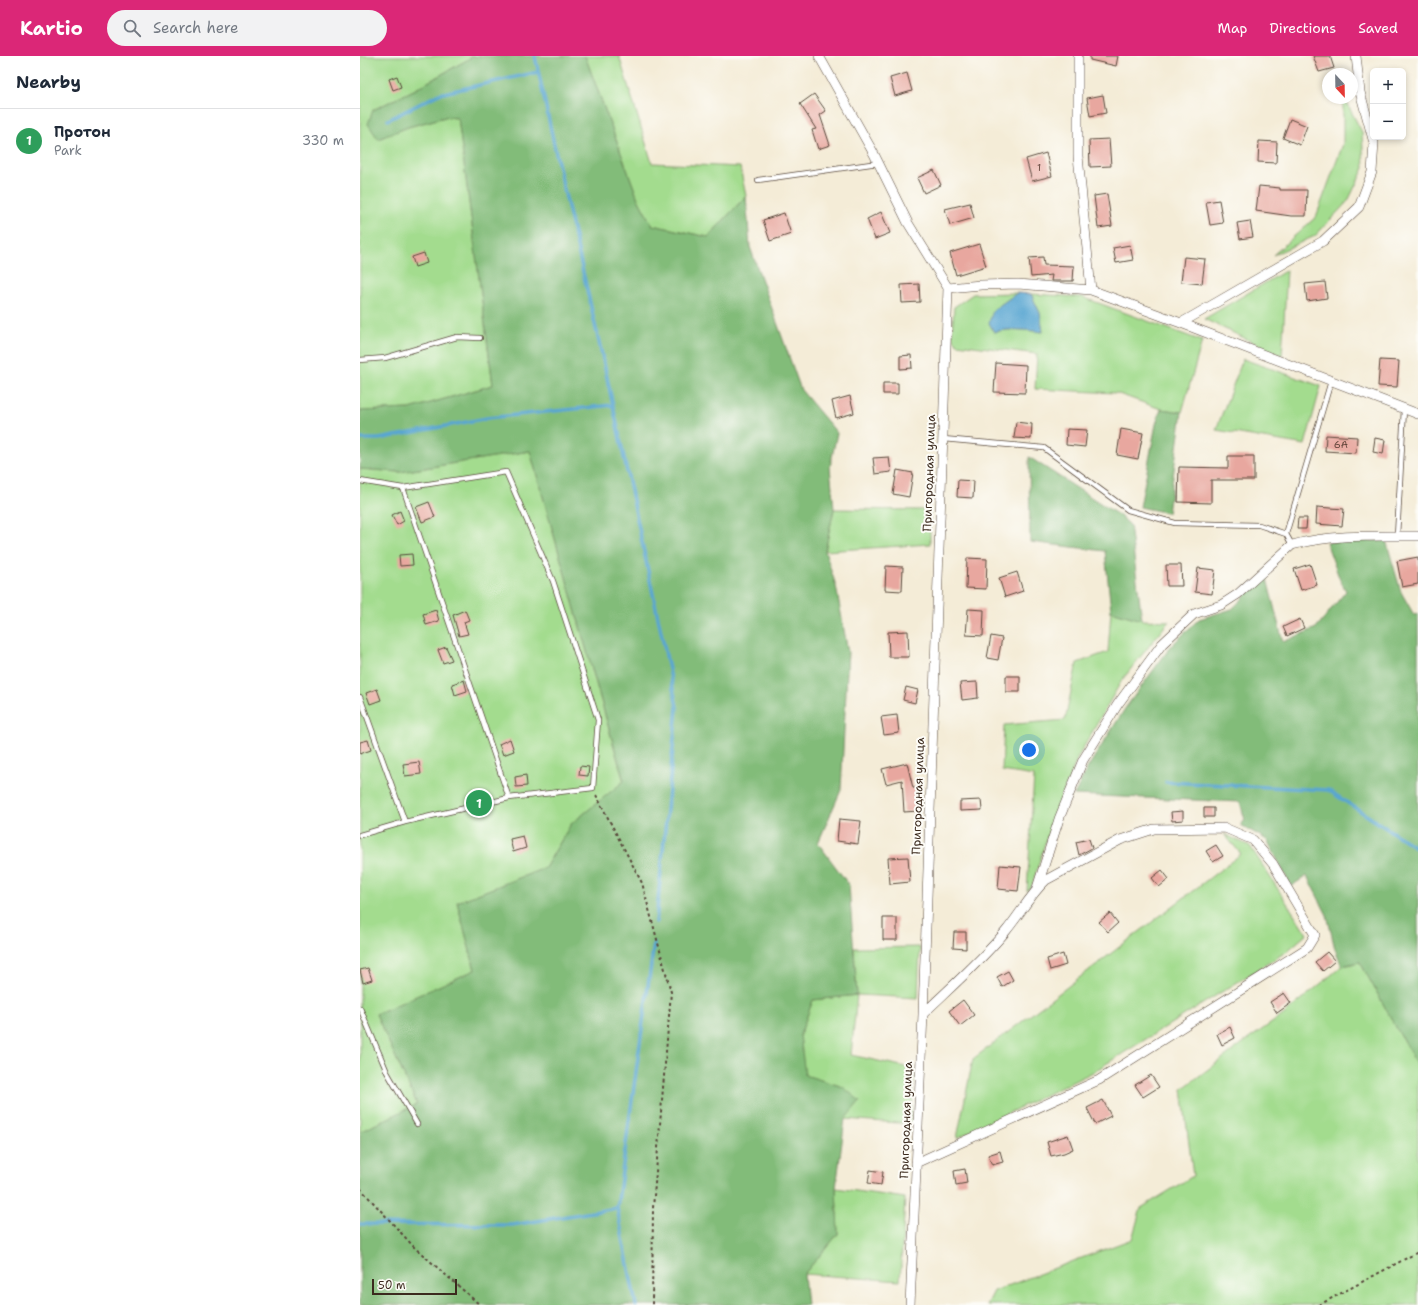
<!DOCTYPE html>
<meta charset="utf-8">
<style>
:root{--surface:#fff;--page:#f2f2f3;--text:#1f2937;--muted:#747a83;--line:#e0e1e3;--accent:#db2777}
body{margin:0;font-family:"Shantell Sans",sans-serif;background:var(--page);color:var(--text)}
.controls{position:absolute;right:12px;top:12px;display:grid;overflow:hidden;border-radius:6px;box-shadow:0 2px 6px #0003}
.controls button{width:36px;height:36px;display:grid;place-items:center;padding:0;border:0;border-bottom:1px solid var(--line);background:var(--surface);color:var(--text);font:20px sans-serif}
.compass{position:absolute;left:962px;top:12px;width:36px;height:36px;border-radius:50%;background:var(--surface);box-shadow:0 2px 6px #0003;rotate:158deg}
.scale{position:absolute;left:12px;bottom:10px;width:85px;box-sizing:border-box;padding-left:4px;border:2px solid #3b2a1e;border-top:0;font-size:11px;line-height:14px;white-space:nowrap;color:#3b2a1e;-webkit-text-stroke:3px #fdfcf7;paint-order:stroke}
.you{position:absolute;left:669px;top:694px;width:14px;height:14px;margin:-10px;border:3px solid #fff;border-radius:50%;background:#1a73e8;box-shadow:0 0 0 6px #1a73e833}
.badge{display:grid;place-items:center;width:26px;height:26px;border-radius:50%;background:var(--accent);color:#fff;font-size:13px;font-weight:700}
.pin{position:absolute;translate:-50% -50%;border:2px solid #fff;box-shadow:0 1px 4px #0006}
.list{margin:0;padding:0;list-style:none}
h2{display:flex;justify-content:space-between;align-items:center;height:52px;margin:0;padding:0 16px;font-size:17px}
h2 small{font-size:13px;font-weight:400;color:var(--muted)}
.list li{display:grid;grid-template-columns:26px 1fr auto;gap:12px;align-items:center;box-sizing:border-box;height:64px;padding:0 16px;border-top:1px solid var(--line)}
.list b{display:block;font-size:15px;white-space:nowrap}
.list p{margin:0;font-size:13px;white-space:nowrap;color:var(--muted)}
.list em{font-size:13px;font-style:normal;color:var(--muted)}
.icon{flex:none;width:22px;height:22px;fill:none;stroke:currentColor;stroke-width:2;stroke-linecap:round;stroke-linejoin:round}
.map{position:relative;flex:none;width:1058px;height:1249px;overflow:hidden}
header{display:flex;align-items:center;gap:24px;box-sizing:border-box;height:56px;padding:0 20px;background:var(--accent);color:#fff}
header strong{font-size:19px}
nav{display:flex;gap:22px;margin-inline-start:auto;font-size:14px}
.search{width:280px;height:36px;background:var(--page);display:flex;align-items:center;gap:10px;box-sizing:border-box;padding:0 14px;border-radius:22px;color:var(--muted);font-size:15px}
main{display:flex}
aside{flex:1;background:var(--surface)}
.map>svg:first-child{display:block}
.green{fill:#a3dc8e;stroke:#6f8356}
.forest{fill:#82bc79;stroke:#5e734c}
.water{fill:#59a6d2;stroke:#4a6878}
.lines{fill:none;stroke-linecap:round;stroke-linejoin:round}
.stream{stroke:#59a6d2;stroke-width:3.5}
.building{fill:#e8a79f}
.service-casing{stroke:#57473a;stroke-width:6}
.minor-casing{stroke:#57473a;stroke-width:10}
.path{stroke:#57473a;stroke-width:2;stroke-dasharray:3 3;stroke-linecap:butt}
.service{stroke:#fff;stroke-width:4.5}
.minor{stroke:#fff;stroke-width:9}
.labels{text-anchor:middle;dominant-baseline:central;stroke-width:4;stroke-linejoin:round;paint-order:stroke}
.number-label{font-size:10px;fill:#66493e}
.street-label{font-size:12px;fill:#3b2a1e;stroke:#fdfcf7}
</style>
<header>
<strong>Kartio</strong>
<div class="search"><svg class="icon" aria-label="search" viewBox="0 0 24 24"><circle cx="10" cy="10" r="6"/><path d="M15 15l6 6"/></svg>Search here</div>
<nav><a>Map</a><a>Directions</a><a>Saved</a></nav>
</header>
<main>
<aside>
<h2>Nearby<small></small></h2>
<ul class="list">
<li><span class="badge" style="background:#2e9e5b">1</span><div><b>Протон</b><p>Park</p></div><em>330 m</em></li>
</ul>
</aside>
<div class="map">
<svg width="1058" height="1249" viewBox="0 0 1058 1249">
<rect width="100%" height="100%" fill="#fdfcf7"/>
<filter id="ink" filterUnits="userSpaceOnUse"><feTurbulence type="fractalNoise" baseFrequency=".025" numOctaves="2"/><feDisplacementMap in="SourceGraphic" scale="8" xChannelSelector="R" yChannelSelector="G"/><feConvolveMatrix kernelMatrix="1 2 1 2 8 2 1 2 1" color-interpolation-filters="sRGB"/></filter>
<filter id="wash" filterUnits="userSpaceOnUse"><feTurbulence type="fractalNoise" baseFrequency=".012" numOctaves="4" result="noise"/><feDisplacementMap in="SourceGraphic" scale="16" xChannelSelector="R" yChannelSelector="G"/><feGaussianBlur stdDeviation="0.9" result="paint"/><feColorMatrix in="noise" values="0 0 0 0 0 0 0 0 0 0 0 0 0 0 0 0 0 1.4 0 .05"/><feComposite in="paint" operator="in"/></filter>
<g filter="url(#wash)">
<rect width="100%" height="100%" fill="#f4ecd7"/>
<path class="green" d="M0 0H114L54 34 13 54 18 83 48 71 85 61 98 62 133 329 50 353 0 355Z
M225 0H259L292 107 380 111 386 140 348 181 292 169 278 143Z
M983 42H984L1002 76 1004 112 988 145 955 180 913 199 956 161 983 88Z
M927 214 922 300 844 263Z
M657 237 633 254 634 276C650 272 666 274 683 276L680 257 671 238 722 241 842 285 822 356 801 353 756 337 675 333 677 298 597 288 592 280 594 251 613 238Z
M883 303 961 330 945 389 856 374Z
M170 395 264 726 211 768 185 812 97 846 115 914 16 958 57 1048 0 1076V413L40 416Z
M474 453 570 454V488L465 495Z
M751 555 782 564 809 565 762 624 718 701 693 761 672 830 667 835 674 720 642 715 644 669 705 664 717 607 748 596Z
M864 778 890 790 947 878 926 896 733 1016 597 1082 613 1003 881 798Z
M560 891 558 942 497 939 491 999 555 1013 551 1068 485 1063 483 1031 444 1019 440 979 453 944 497 939 494 892Z
M1000 906 1058 1011V1249H627L634 1235 772 1183 781 1152 833 1120 822 1033 883 987 923 959 982 910Z
M476 1132 545 1142 540 1225 444 1218 478 1178Z"/>
<path class="forest" d="M114 0H225L278 143 292 169 348 181 386 140 390 191 441 334 477 377 470 411 474 453 465 495 476 530 488 596 481 734 458 787 489 829 497 939 453 944 440 979 445 1019 483 1031 500 1045 485 1063 476 1132 478 1178 444 1218 447 1249H0V1076L57 1048 16 958 115 914 97 846 185 812 211 768 264 725 170 395 40 416 0 413V355L50 353 133 329 98 62 85 61 48 71 18 83 8 68 13 54 54 34Z
M801 353 822 356 808 457 780 451 796 368Z
M669 401 760 460 770 469 782 564 751 555 745 495 670 486Z
M1026 484 1041 536 1054 559 1058 558V1011L1000 906 982 910 975 893 967 859 947 820 931 830 907 784 881 769 885 764 880 746 714 739 728 711 766 651 812 589 839 563 872 553 906 519 923 586 956 572 986 535 980 524 966 486Z"/>
<path class="water" d="M657 237 671 238 680 257 683 276C666 274 650 272 634 276L629 267 633 254Z"/>
<g class="lines">
<path class="stream" d="M175 0 200 116 245 312 317 651 296 866
M28 64 79 38 178 16
M0 383H19L127 362 253 349
M806 726 968 734 1058 793
M0 1168 152 1169 257 1152
M276 1249 257 1152 294 887"/>
</g>
<g id="blocks">
<path class="building" d="M730 0H758L756 10 730 4Z
M953 0H970L974 12 959 16Z
M547 17 552 35 535 40 530 22Z
M37 20 41 31 33 34 29 23Z
M454 38 466 55 460 59 470 89 458 93 452 74 456 73 440 48Z
M743 39 746 57 730 60 727 42Z
M930 63 947 70 940 89 923 82Z
M749 83 751 110 730 111 729 84Z
M899 85 917 86 916 107 898 106Z
M686 97 692 120 672 125 666 103Z
M574 114 581 129 564 137 557 122Z
M899 130 920 132V134H947L946 160H931L896 155Z
M747 138 752 170 738 172 734 140Z
M859 144 863 167 850 169 846 146Z
M610 147 614 162 590 169 585 153Z
M521 156 530 177 515 183 507 163Z
M424 157 431 178 410 185 403 164Z
M890 165 893 181 880 183 877 167Z
M619 188 626 210 596 219 590 197Z
M770 189 773 204 756 207 753 192Z
M64 197 67 207 55 211 52 201Z
M683 201 684 209 714 210 713 225H691L692 219 671 221 669 202Z
M824 201 845 203 842 228 821 226Z
M965 226 967 242 947 245 945 228Z
M559 228 560 246 542 247 541 229Z
M551 299 552 312 540 313V300Z
M1020 304 1039 305 1037 331 1018 330Z
M636 307 666 309 665 337 634 336Z
M523 327H538V338H523Z
M490 340 494 357 476 362 472 345Z
M656 366 672 368 671 383 654 382Z
M707 373 727 374 725 391 706 389Z
M761 373 783 377 778 403 757 399Z
M966 379 997 381 996 397 965 395Z
M1015 382 1025 384 1023 398 1013 396Z
M868 400H894V424H851V447L818 446 819 411 868 412Z
M529 401 531 416 515 418 513 402Z
M537 414 553 417 549 441 533 438Z
M598 424 614 425 613 442 597 441Z
M69 446 75 461 62 466 56 451Z
M957 451 984 453 982 470 956 468Z
M40 455 44 465 37 469 32 459Z
M938 462H947L946 473H937Z
M52 498 53 509 40 510 39 499Z
M1058 501V528L1042 531 1037 505Z
M607 502 627 503 626 533 606 532Z
M950 508 957 529 941 534 934 513Z
M806 509H821L822 530H807Z
M526 510 543 511 542 535 525 534Z
M838 512 855 514 852 538 835 536Z
M657 516 663 535 645 541 639 522Z
M608 553 624 554 623 580 606 579Z
M76 554 79 565 66 569 63 558Z
M105 554 109 564 104 566 108 578 99 580 93 559Z
M940 563 944 572 927 580 923 571Z
M548 575 549 601H529L528 576Z
M631 580 642 582 638 604 627 602Z
M86 591 92 604 83 607 78 594Z
M646 620H660V636H646Z
M104 624 107 635 95 639 92 628Z
M617 626 618 642 602 644 600 627Z
M546 631 558 634 555 647 543 644Z
M17 633 21 644 10 648 6 637Z
M537 659 539 677 524 679 521 661Z
M150 683 154 695 143 699 139 688Z
M8 684 11 694 0 698V686Z
M59 706 61 718 45 720 43 708Z
M547 707 553 732H557L559 755 544 756 542 724 526 728 522 713Z
M220 710 229 711 228 720 219 719Z
M166 719 167 730 156 731 155 721Z
M621 744 622 754 600 755V745Z
M844 752H854V761H844Z
M823 755V764L812 765 811 756Z
M479 763 501 765 498 788 477 785Z
M163 780 166 792 153 796 150 783Z
M729 783 732 792 719 799 716 786Z
M856 789 863 800 853 806 846 795Z
M548 801 550 826 530 828 528 802Z
M640 809 661 811 658 835 638 833Z
M802 814 809 823 799 831 792 822Z
M750 857 758 867 748 876 739 866Z
M523 862H537V884H523Z
M594 876H606V893L593 892Z
M967 896 975 905 963 915 955 906Z
M703 898 706 909 690 914 687 903Z
M8 912 12 924 3 927 0 914Z
M648 915 653 924 642 931 637 921Z
M924 937 931 947 917 957 910 946Z
M603 944 614 959 600 970 589 955Z
M870 971 875 982 862 989 857 978Z
M791 1019 799 1031 783 1041 775 1029Z
M743 1044 751 1060 735 1068 727 1052Z
M708 1079 713 1093 704 1097 691 1100 687 1086Z
M640 1095 643 1106 632 1109 628 1099Z
M605 1113 607 1127 596 1129 594 1115Z
M510 1114 523 1116 521 1129 508 1127Z"/>
</g>
</g>
<g filter="url(#ink)">
<use href="#blocks" fill-opacity="0" stroke="#57473a" stroke-width="1"/>
<g class="lines">
<g class="service-casing">
<path id="service" d="M398 124 518 107
M0 304 25 302 97 281 120 282
M583 383 684 392 768 454 815 467 899 469 926 478 932 489
M0 425 43 432
M926 478 971 325
M1037 480 1044 353
M0 641 45 766
M0 779 45 766 149 742 233 732 238 664 193 525 146 416 43 432 149 742
M0 952 27 1016 57 1068"/>
</g>
<g class="minor-casing">
<path id="minor" d="M459 0 514 98 548 167 588 232 621 229 658 228 731 234 821 267 1058 358
M718 0V100L731 234
M821 267 963 185 999 151 1012 116 1014 87 1000 36 996 0
M677 832 699 763 723 704 758 648 802 588 834 558 861 549 878 538 932 489C972 478 1017 480 1058 480
M556 1107 739 1024 947 892 955 879 913 808 893 784 865 772 794 773 760 784 686 824C670 839 660 858 646 875 621 905 591 931 563 958
M550 1249 563 958 588 232"/>
</g>
<path class="path" d="M236 739 282 827 311 936 293 1152 292 1249
M0 1132 54 1191 120 1249
M959 1249 1058 1196"/>
<use href="#service" class="service"/>
<use href="#minor" class="minor"/>
</g>
</g>
<g class="labels">
<g class="number-label">
<text x="679" y="111">1</text>
<text x="981" y="388">6А</text>
</g>
<g class="street-label">
<text transform="translate(569 417) rotate(-88)">Пригородная улица</text>
<text transform="translate(558 740) rotate(-88)">Пригородная улица</text>
<text transform="translate(546 1064) rotate(-88)">Пригородная улица</text>
</g>
</g>
</svg>
<div class="controls">
<button>+</button>
<button>−</button>
</div>
<svg class="compass" viewBox="-18 -18 36 36"><path d="M0-13l5 13h-10z" fill="#e53935"/><path d="M0 13l5-13h-10z" fill="#747a83"/></svg>
<div class="scale">50 m</div>
<div class="you"></div>
<div class="pin badge" style="left:119px;top:747px;background:#2e9e5b">1</div>
</div>
</main>
